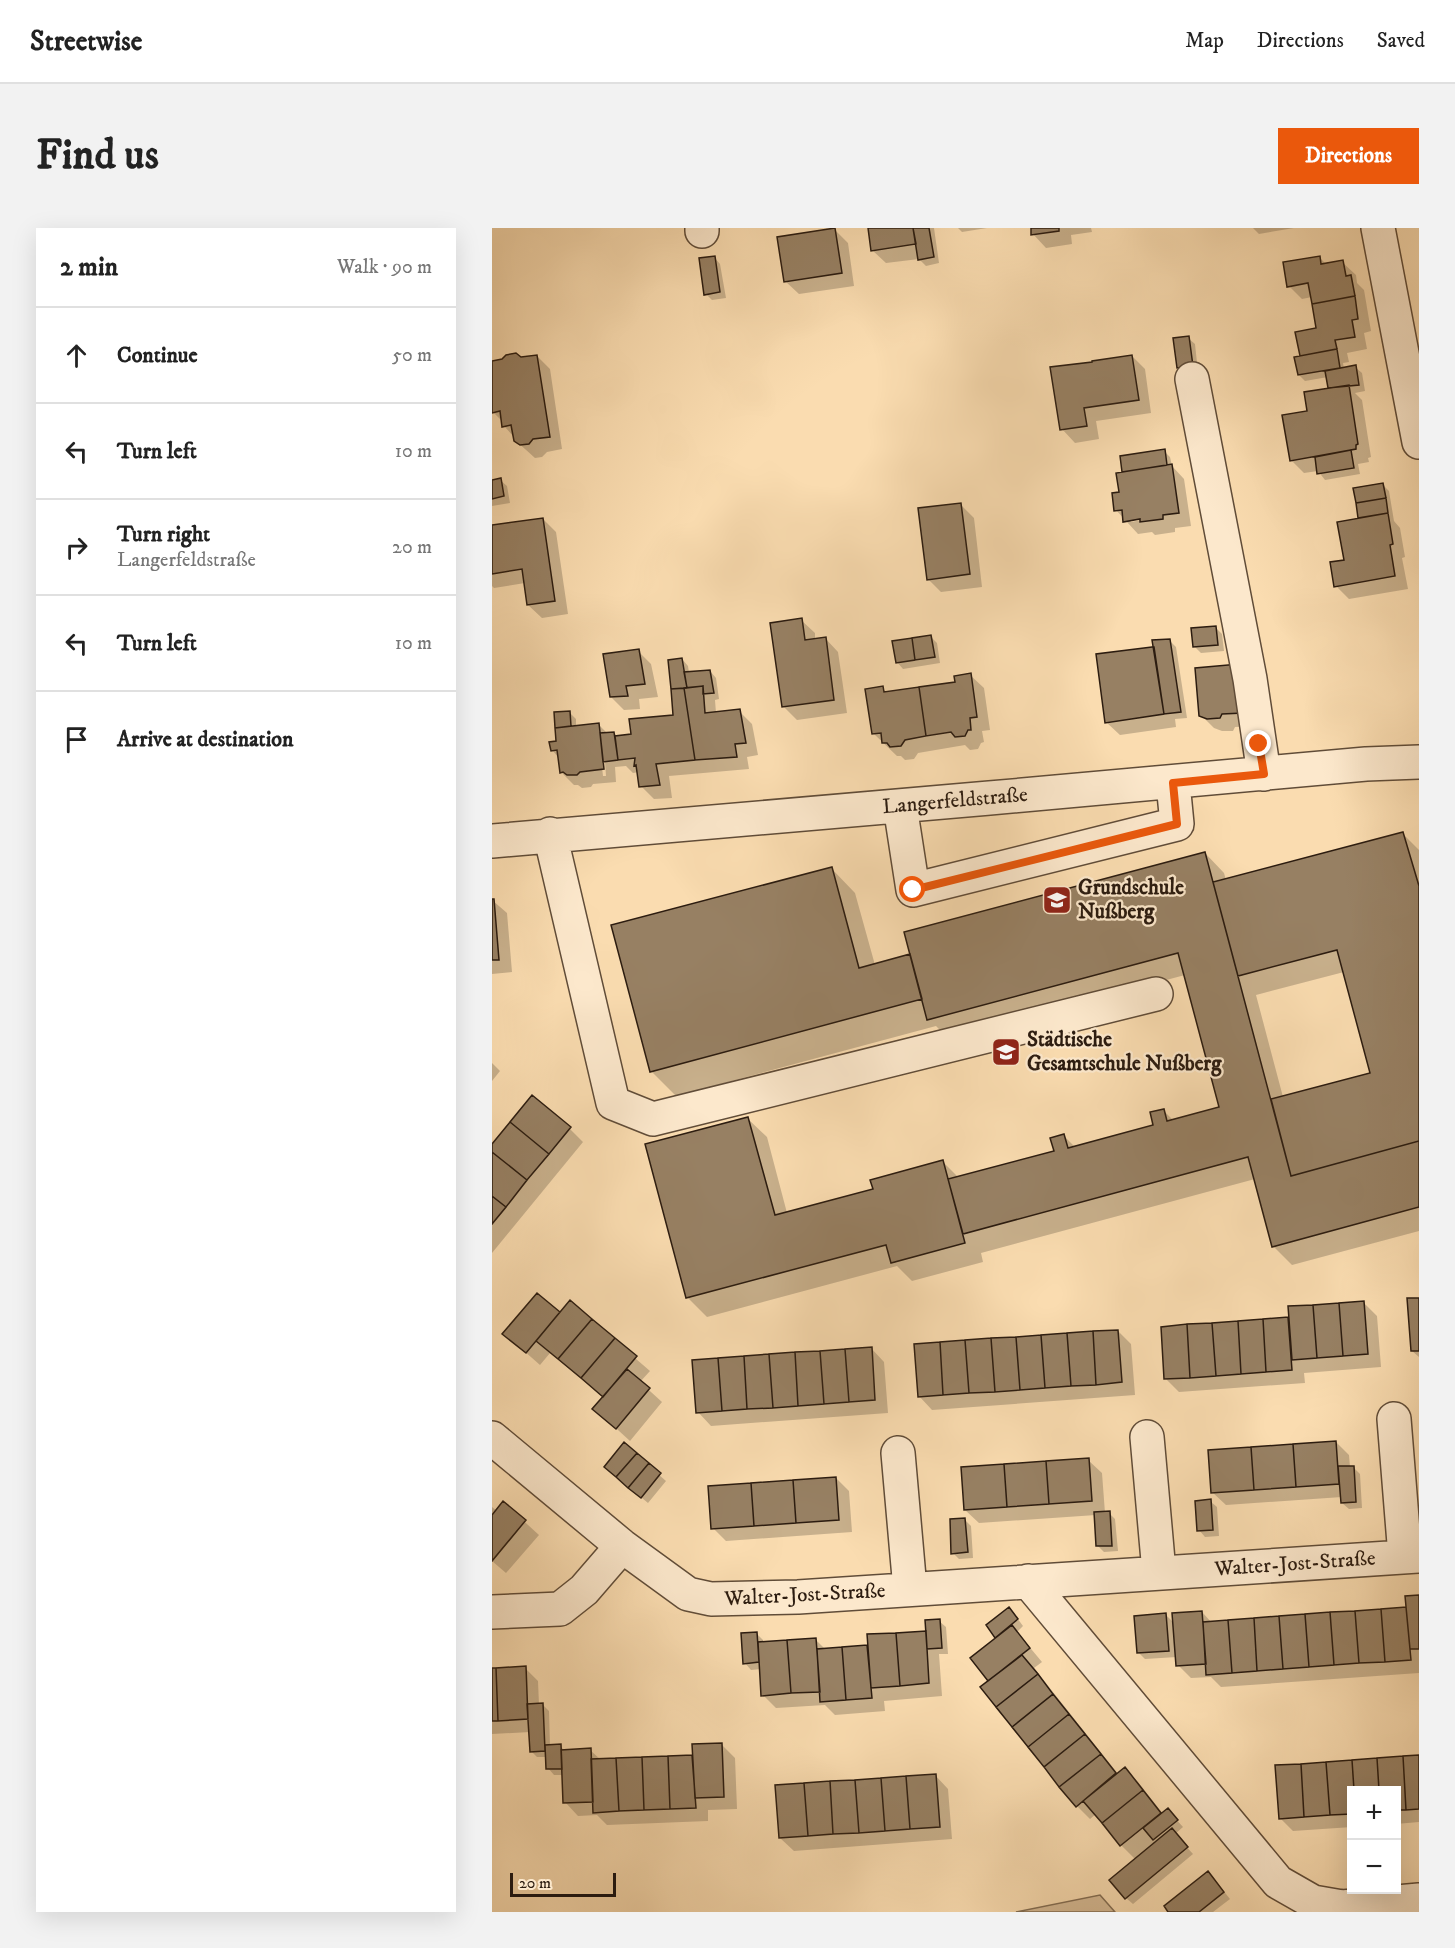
<!DOCTYPE html>
<meta charset="utf-8">
<style>
:root{--surface:#fff;--page:#f2f2f2;--text:#222;--muted:#767676;--line:#e0e0e0;--accent:#ea580c}
body{margin:0;font-family:"IM FELL DW Pica",serif;background:var(--page);color:var(--text)}
.controls{position:absolute;right:18px;bottom:18px;display:grid;overflow:hidden;border-radius:0px;box-shadow:0 6px 24px #0002}
.controls button{width:54px;height:54px;display:grid;place-items:center;padding:0;border:0;border-bottom:2px solid var(--line);background:var(--surface);color:var(--text);font:30px sans-serif}
.scale{position:absolute;left:18px;bottom:15px;width:106px;box-sizing:border-box;padding-left:6px;border:3px solid #2c1c10;border-top:0;font-size:16px;line-height:21px;white-space:nowrap;color:#2c1c10;-webkit-text-stroke:4px #fce8cc;paint-order:stroke}
.stop{position:absolute;width:18px;height:18px;margin:-14px;border:4px solid #ea580c;border-radius:50%;background:#fff}
.stop.end{background:#ea580c;border-color:#fff;box-shadow:0 2px 6px #0008}
.list{margin:0;padding:0;list-style:none}
h2{display:flex;justify-content:space-between;align-items:center;height:78px;margin:0;padding:0 24px;font-size:26px}
h2 small{font-size:20px;font-weight:400;color:var(--muted)}
.list li{display:grid;grid-template-columns:39px 1fr auto;gap:18px;align-items:center;box-sizing:border-box;height:96px;padding:0 24px;border-top:2px solid var(--line)}
.list b{display:block;font-size:22px;white-space:nowrap}
.list p{margin:0;font-size:20px;white-space:nowrap;color:var(--muted)}
.list em{font-size:20px;font-style:normal;color:var(--muted)}
.icon{flex:none;width:33px;height:33px;fill:none;stroke:currentColor;stroke-width:2;stroke-linecap:round;stroke-linejoin:round}
.map{position:relative;flex:none;width:927px;height:1684px;overflow:hidden;border-radius:0px}
header{display:flex;align-items:center;gap:36px;box-sizing:border-box;height:84px;padding:0 30px;background:var(--surface);border-bottom:2px solid var(--line)}
header strong{font-size:28px}
nav{display:flex;gap:33px;margin-inline-start:auto;font-size:21px}
.intro{display:flex;align-items:center;justify-content:space-between;box-sizing:border-box;height:144px;padding:0 36px}
h1{margin:0;font-size:42px}
.button{padding:15px 27px;border-radius:0px;background:var(--accent);color:#fff;font-size:21px;font-weight:700}
main{display:flex;gap:36px;padding:0 36px}
aside{flex:1;background:var(--surface);border-radius:0px;box-shadow:0 6px 24px #0002}
.map>svg:first-child{display:block}
.green{fill:#d7bb95;stroke:#826c52;stroke-width:1.5}
.shadow{fill:#0003;fill-rule:evenodd}
.building{fill:#978063;stroke:#2c1c10;stroke-width:1.5}
.lines{fill:none;stroke-linecap:round;stroke-linejoin:round}
.minor-casing{stroke:#604c38;stroke-width:36}
.minor{stroke:#fce8cc;stroke-width:33}
.route{stroke:#ea580c;stroke-width:8}
.labels{text-anchor:middle;dominant-baseline:central;stroke-width:4.5;stroke-linejoin:round;paint-order:stroke}
.street-label{font-size:21px;fill:#2c1c10;stroke:#fce8cc}
.poi-label{font-size:21px;font-weight:bold;fill:#2c1c10;stroke:#fce8cc;text-anchor:start}
</style>
<header>
<strong>Streetwise</strong>
<nav><a>Map</a><a>Directions</a><a>Saved</a></nav>
</header>
<div class="intro"><h1>Find us</h1><a class="button">Directions</a></div>
<main>
<aside>
<h2>2 min<small>Walk · 90 m</small></h2>
<ul class="list">
<li><svg class="icon" aria-label="ahead" viewBox="0 0 24 24"><path d="M12 20V5M6 11l6-6 6 6"/></svg><div><b>Continue</b></div><em>50 m</em></li>
<li><svg class="icon" aria-label="left" viewBox="0 0 24 24"><path d="M17 20v-9H6M10 6l-5 5 5 5"/></svg><div><b>Turn left</b></div><em>10 m</em></li>
<li><svg class="icon" aria-label="right" viewBox="0 0 24 24"><path d="M7 20v-9h11M14 6l5 5-5 5"/></svg><div><b>Turn right</b><p>Langerfeldstraße</p></div><em>20 m</em></li>
<li><svg class="icon" aria-label="left" viewBox="0 0 24 24"><path d="M17 20v-9H6M10 6l-5 5 5 5"/></svg><div><b>Turn left</b></div><em>10 m</em></li>
<li><svg class="icon" aria-label="arrive" viewBox="0 0 24 24"><path d="M6 21V4h12l-3 4 3 4H6"/></svg><div><b>Arrive at destination</b></div></li>
</ul>
</aside>
<div class="map">
<svg width="927" height="1684" viewBox="0 0 927 1684">
<rect width="100%" height="100%" fill="#fadcb0"/>
<filter id="stains"><feTurbulence type="fractalNoise" baseFrequency=".00333" numOctaves="4"/><feColorMatrix values="0 0 0 0 .2 0 0 0 0 .09 0 0 0 0 .02 0 0 0 .5 -.17"/></filter>
<radialGradient id="worn" r=".72"><stop offset=".6" stop-color="#630" stop-opacity="0"/><stop offset="1" stop-color="#630" stop-opacity=".3"/></radialGradient>
<path class="green" d="M608 1667 623 1684H524Z"/>
<path class="shadow" d="M377 0H442L447 35 434 38 427 31 394 35 380 22Z
M466 0H495L470 4Z
M540 0H599L600 4 579 7 580 16 554 20 541 6Z
M761 0H802L767 6Z
M343 2 356 15 362 58 307 66 293 53Z
M222 29 228 36 234 70 220 72 214 66Z
M828 30 834 36 850 34 864 47 865 55 872 62 879 103 872 105 875 121 855 125 857 134 851 135 852 141 863 139 870 145 873 163 863 165 870 172 879 229 876 230 877 234 866 236 868 246 833 252 826 243 812 245 799 232 816 184 839 161 836 149 813 153 807 147 811 129 826 101 820 69 810 71 797 58Z
M696 110 703 116 706 144 693 146 686 140Z
M45 128 58 141 70 221 55 224 50 229 43 230 23 212 22 209 12 198 11 194 0 183V135Z
M640 128 653 141 659 185 604 193 607 211 583 215 570 201Z
M672 223 678 229 680 238 692 251 699 298 683 300V304L663 307 660 304 646 306 624 282 633 245 631 243ZM655 288V291L639 294 636 291Z
M8 252 15 258 18 275 0 278V253Z
M891 257 897 263 902 293 908 300 913 329 910 330 916 361 857 371 844 358 868 291 863 261Z
M468 276 482 290 490 359 449 364 436 351Z
M51 291 64 304 76 386 50 390 36 377 33 355 2 360 0 358V298Z
M309 392 323 405V412L333 410 346 424 355 485 305 492 292 479Z
M724 400 730 406 732 423 709 425 702 418Z
M439 409 445 415 448 435 411 441 405 434Z
M677 412 684 419 695 490 683 491 684 499 628 507 614 494Z
M146 423 159 436 166 469 147 471 148 481 132 482 119 469Z
M190 431 196 438 197 445 218 443 224 450 227 471 223 472 224 485 247 483 260 496 266 527 255 529 257 541 177 548 180 570 162 571 149 558 147 544 141 545 134 538 123 539 124 554 101 556 99 559 90 560 86 557H82L69 544 67 530 60 522 66 514 63 485 77 484 84 491V499L107 497 116 506 122 505 126 509 141 507 182 488ZM109 530 113 533 114 548H111Z
M705 441 764 498 743 499 741 503H730L722 500 709 487Z
M478 447 492 460 498 502 490 503 492 514 489 515 486 521 478 522 473 517 426 525 422 531 413 532 409 528H405L382 506 390 460 395 465 465 455Z
M910 605 927 622V1003L800 1037 781 1018 763 951 489 1025 491 1034 420 1053 405 1038 215 1089 196 1070 155 917 255 890 275 909 295 985 382 962 451 934 467 950 564 924 572 908 583 919 663 898 671 882 682 893 729 880 693 747 456 810 444 798 184 868 159 843 339 640 363 665 383 737 420 728 713 625 732 645 734 652ZM852 744 880 846 791 869 764 767Z
M0 672 15 685 20 744 0 746Z
M0 835 8 843 0 853Z
M40 870 78 901 91 914 0 1025V918Z
M45 1067 68 1085 78 1074 158 1143 148 1154 170 1174 138 1213 103 1181 112 1170 58 1125 48 1137 13 1106Z
M927 1071V1129L920 1123Z
M872 1075 885 1088 889 1139 812 1145 813 1155 687 1164 674 1151 670 1100 798 1090Z
M626 1103 639 1116 643 1167 440 1182 427 1168Z
M379 1120 392 1134 396 1185 219 1198 206 1184Z
M844 1214 857 1227 858 1239H861L868 1246 870 1280 857 1281 850 1275V1269L734 1277 720 1264Z
M133 1217 174 1253 156 1275 120 1245Z
M596 1232 610 1245 613 1285H617L623 1291 626 1323 612 1324 606 1318 604 1287 487 1295 473 1282Z
M344 1250 357 1263 360 1304 234 1313 221 1300Z
M718 1273 725 1279 727 1308 713 1309 707 1302Z
M12 1275 47 1307 14 1345 0 1333V1279L5 1283Z
M473 1292 479 1298 481 1330 467 1331 461 1325Z
M927 1369V1445L729 1459 719 1449 699 1450 686 1437 685 1429 653 1431 646 1424 674 1387 683 1396 710 1384 720 1395 916 1380Z
M523 1387 531 1398 525 1404 550 1434 542 1440 626 1546 633 1541 646 1554 671 1586 682 1589 691 1599 683 1606 701 1626 641 1676 634 1670 644 1632 629 1617 604 1586 598 1591 585 1578 498 1453 505 1410 496 1397Z
M447 1393 454 1399 456 1426H447L450 1468 392 1473 393 1483 343 1487 333 1477 284 1480 271 1467 269 1441 259 1442 253 1435 264 1405 271 1412V1415L324 1412 334 1422 377 1418 435 1407Z
M33 1440 46 1453 47 1477 50 1476 57 1483 58 1518H68L73 1523 98 1522 109 1532 202 1528 230 1517 243 1530 245 1581 216 1582V1593L115 1597 105 1587 86 1588 73 1574 72 1547H62L56 1540 55 1529H45L39 1523 38 1504 0 1506V1441Z
M927 1529V1594L904 1596V1562H860V1599L801 1603 788 1590Z
M443 1547 456 1561 460 1611 302 1623 288 1610Z
M722 1651 738 1671 721 1684H678Z"/>
<path class="building" d="M343 0 350 45 292 54 285 9Z
M376 0H421L424 16 379 23Z
M421 0H437L442 29 426 32Z
M539 0H567V3L539 7Z
M223 28 228 64 212 67 207 30Z
M828 28 829 36 851 32 854 48 859 47 863 68 820 76 816 55 795 59 791 34Z
M863 68 866 91 860 92 863 109 843 112 845 121 808 128 803 104 824 100 820 76Z
M697 108 701 138 685 140 681 110Z
M845 121 848 140 806 147 802 129Z
M24 125 29 129 45 127 58 209 41 211 37 216 28 217 22 213 19 197 10 199 8 183 0 185V133L10 131 14 127Z
M640 127 647 172 592 180 595 198 568 202 558 139 600 134V133Z
M864 137 867 157 836 160 833 143Z
M857 157 866 216 864 217V221L798 233 790 187 815 183 812 164Z
M673 221 675 237 630 244 628 228Z
M859 222 862 240 825 246 823 229Z
M680 236 687 285 671 287V291L648 294V291L631 294 630 282 622 283 620 265 627 264 624 245Z
M9 250 12 268 0 271V252Z
M891 255 894 270 864 275 861 260Z
M894 270 896 285 866 290 864 275Z
M469 275 478 346 435 352 426 280Z
M896 285 901 316 898 317 903 348 842 359 838 334 852 332 845 294Z
M51 290 63 373 35 377 30 341 0 346V297Z
M310 390 313 412 334 409 342 472 290 479 278 395Z
M724 398 726 417 701 419 699 400Z
M439 407 443 429 423 432 420 410Z
M420 410 423 432 404 435 400 413Z
M678 411 689 484 672 486 660 412Z
M660 419H662L672 486 613 495 604 426Z
M147 421 153 456 134 458 136 468 118 469 111 426Z
M190 430 195 460 179 461 176 432Z
M747 436 751 485 730 486 728 490 715 491 707 488 703 440Z
M218 442 222 465 211 466V458L195 460 192 444Z
M479 445 485 489 478 490 479 502H476L473 508 463 509 459 504 434 508 427 459 463 454 462 448Z
M211 458 213 485 248 481 254 515 243 516 245 529 203 532 192 460Z
M391 458 392 464 427 459 434 508 413 512 409 518 398 519 395 515H390L389 505 380 506 373 461Z
M192 460 203 532 164 536 168 557 147 559 144 537 142 538 143 530 126 532 123 508 139 506 137 491 181 487 179 461Z
M78 483 79 498 63 500 62 484Z
M107 495 112 541 88 544 85 547H75L71 544 68 545 65 522 59 523 57 514 64 513 63 500Z
M122 504 126 532 111 534 108 505Z
M911 604 927 658V913L799 948 779 871 878 845 845 722 746 748 721 654Z
M713 624 799 948 927 913V979L780 1019 756 929 471 1006 456 951 562 923 558 910 572 906 576 920 661 897 658 884 672 881 675 893 727 879 686 725 435 792 412 704Z
M340 639 367 740 418 726 430 771 158 844 119 697Z
M0 671H2L7 732H0Z
M40 867 79 899 57 926 18 894Z
M256 889 283 987 381 961 378 952 451 932 473 1015 399 1035 394 1017 194 1070 153 916Z
M18 894 57 926 35 952 0 924V916Z
M0 924 35 952 14 979 0 968Z
M0 968 14 979 0 996Z
M45 1065 68 1084 34 1125 10 1106Z
M915 1070H927V1123H919Z
M78 1072 100 1091 66 1131 44 1113Z
M872 1073 876 1126 851 1128 847 1075Z
M847 1075 851 1128 825 1130 821 1077Z
M821 1077 825 1130 800 1132 796 1078Z
M796 1089 800 1142 774 1144 771 1091Z
M100 1091 123 1110 89 1150 66 1131Z
M771 1091 774 1144 749 1146 746 1093Z
M746 1093 749 1146 724 1148 720 1095Z
M720 1095 724 1148 698 1150 695 1096Z
M695 1096 698 1150 672 1151 669 1099Z
M626 1102 630 1154 604 1157 601 1103Z
M601 1103 604 1157 579 1158 575 1105Z
M575 1105 579 1158 553 1160 549 1107Z
M549 1107 553 1160 528 1162 524 1109Z
M524 1109 528 1162 503 1164 499 1110Z
M123 1110 145 1128 111 1169 89 1150Z
M499 1110 503 1164 477 1165 473 1112Z
M473 1112 477 1165 451 1167 448 1114Z
M448 1114 451 1167 426 1169 422 1116Z
M380 1119 383 1172 357 1174 353 1121Z
M353 1121 357 1174 332 1176 328 1123Z
M328 1123 332 1176 306 1178 303 1124Z
M303 1124 306 1178 281 1180 277 1126Z
M277 1126 281 1180 255 1181 252 1128Z
M252 1128 255 1181 230 1183 226 1130Z
M226 1130 230 1183 204 1185 200 1132Z
M135 1141 158 1160 124 1201 100 1181Z
M844 1213 847 1256 804 1259 801 1216Z
M132 1214 145 1225 124 1249 112 1239Z
M801 1216 804 1259 762 1262 759 1219Z
M759 1219 762 1262 719 1265 716 1222Z
M145 1225 157 1235 136 1260 124 1249Z
M597 1230 600 1273 557 1276 554 1233Z
M554 1233 557 1276 515 1279 512 1236Z
M157 1235 169 1245 149 1270 136 1260Z
M512 1236 515 1279 472 1282 469 1239Z
M846 1238H862L864 1274 849 1275Z
M344 1249 347 1292 304 1295 301 1252Z
M301 1252 304 1295 262 1298 259 1255Z
M259 1255 262 1298 219 1301 216 1258Z
M719 1271 721 1302 705 1303 703 1273Z
M11 1273 34 1292 0 1333V1287Z
M618 1283 620 1318H604L602 1284Z
M473 1290 476 1324 459 1326 458 1291Z
M927 1367V1421H918L913 1368Z
M517 1379 526 1391 503 1410 494 1397Z
M914 1379 919 1432 893 1434 889 1381Z
M889 1381 893 1434 867 1435 863 1383Z
M710 1383 714 1436 684 1438 680 1385Z
M863 1383 867 1435 842 1437 838 1384Z
M838 1384 842 1437 817 1439 813 1386Z
M674 1385 677 1423 645 1425 642 1388Z
M813 1386 817 1439 791 1441 787 1388Z
M787 1388 791 1441 765 1443 762 1390Z
M762 1390 765 1443 740 1445 736 1392Z
M448 1391 450 1420 435 1421 433 1392Z
M736 1392 740 1445 714 1447 711 1394Z
M520 1397 538 1420 496 1453 478 1430Z
M434 1403 437 1455 408 1458 404 1405Z
M265 1404 267 1434 251 1436 249 1405Z
M404 1405 408 1458 379 1460 375 1406Z
M324 1410 328 1464 299 1465 295 1412Z
M295 1412 299 1465 269 1468 266 1414Z
M375 1417 380 1470 354 1472 350 1419Z
M350 1419 354 1472 328 1474 325 1421Z
M530 1427 546 1446 504 1479 488 1459Z
M34 1438 36 1491 6 1493 4 1440Z
M0 1440H4L6 1493H0Z
M546 1446 561 1466 520 1499 504 1479Z
M561 1466 577 1486 536 1519 520 1499Z
M51 1475 53 1523 38 1524 35 1476Z
M577 1486 593 1506 552 1539 536 1519Z
M593 1506 609 1526 567 1559 552 1539Z
M230 1515 232 1569 203 1570 200 1516Z
M69 1516 70 1541H54L53 1517Z
M99 1520 101 1574 71 1575 69 1522Z
M609 1526 624 1545 584 1579 567 1559Z
M200 1527 204 1580 178 1581 176 1528Z
M927 1527V1581L914 1582 911 1528Z
M176 1528 178 1581 152 1582 150 1529Z
M911 1528 914 1582H904V1562H887L885 1530Z
M150 1529 152 1582 127 1583 124 1530Z
M124 1530 127 1583 101 1585 99 1531Z
M885 1530 887 1562H862L860 1532Z
M860 1532 862 1562H860V1586L838 1587 834 1534Z
M834 1534 838 1587 812 1589 809 1536Z
M809 1536 812 1589 787 1591 783 1537Z
M633 1539 651 1562 610 1595 591 1573Z
M444 1546 448 1599 418 1601 414 1548Z
M414 1548 418 1601 393 1603 389 1550Z
M389 1550 393 1603 367 1605 363 1552Z
M363 1552 367 1605 341 1606 338 1553Z
M338 1553 341 1606 316 1608 312 1555Z
M312 1555 316 1608 287 1610 283 1557Z
M651 1562 669 1585 628 1618 610 1595Z
M676 1580 686 1592 661 1612 651 1600Z
M680 1600 696 1619 633 1671 617 1652Z
M716 1643 732 1664 707 1684H676L672 1678Z"/>
<g class="lines">
<g class="minor-casing">
<path id="minor" d="M210 0V3
M886 0 927 214
M700 151 758 451 772 546
M408 578 421 662 685 596 681 555
M58 606 121 875 161 891 664 766
M0 613C291 587 583 564 874 536L927 534
M902 1191 913 1328
M655 1209 667 1344
M0 1210 130 1318 196 1366 219 1371 306 1369 927 1328
M406 1225 418 1361
M536 1353 786 1654 821 1674 850 1679 927 1672
M0 1384 68 1381 92 1362 130 1318"/>
</g>
<use href="#minor" class="minor"/>
</g>
<g class="lines">
<path class="route" d="M421 662 685 596 681 555 772 546 767 516"/>
</g>
<defs>
<g id="school-square" transform="scale(1.5)"><rect x="-9" y="-9" width="18" height="18" rx="4" fill="#8f2418" stroke="#fce8cc"/><path d="M0-5L7-2L0 1L-7-2ZM-4 1L0 2.5L4 1V4Q0 6-4 4Z" fill="#fff"/></g>
</defs>
<g fill-rule="evenodd">
<use href="#school-square" x="565" y="672"/>
<use href="#school-square" x="514" y="824"/>
</g>
<g class="labels">
<g class="street-label">
<text transform="translate(463 573) rotate(-5)">Langerfeldstraße</text>
<text transform="translate(803 1336) rotate(-4)">Walter-Jost-Straße</text>
<text transform="translate(313 1367) rotate(-3)">Walter-Jost-Straße</text>
</g>
<g class="poi-label">
<text x="586" y="660">Grundschule<tspan x="586" dy="24">Nußberg</tspan></text>
<text x="535" y="812">Städtische<tspan x="535" dy="24">Gesamtschule Nußberg</tspan></text>
</g>
</g>
<rect width="100%" height="100%" filter="url(#stains)"/>
<rect width="100%" height="100%" fill="url(#worn)"/>
</svg>
<div class="controls">
<button>+</button>
<button>−</button>
</div>
<div class="scale">20 m</div>
<div class="stop" style="left:421px;top:662px"></div>
<div class="stop end" style="left:767px;top:516px"></div>
</div>
</main>
